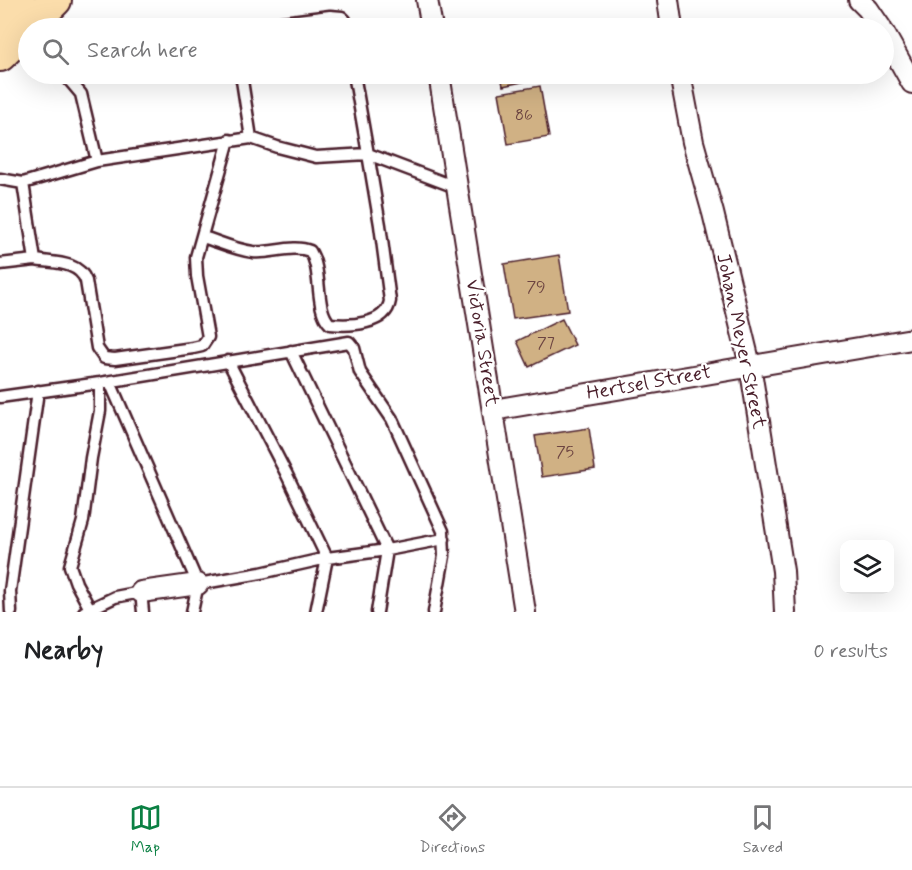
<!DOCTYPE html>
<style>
:root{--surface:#fff;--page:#f6f6f6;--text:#202124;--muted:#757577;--line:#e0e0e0;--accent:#0b8043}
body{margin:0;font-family:Mynerve,sans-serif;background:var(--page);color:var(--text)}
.controls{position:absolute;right:18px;bottom:18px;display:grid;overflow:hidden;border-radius:12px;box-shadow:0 6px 24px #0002}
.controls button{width:54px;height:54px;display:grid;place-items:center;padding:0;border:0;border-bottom:2px solid var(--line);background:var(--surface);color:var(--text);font:30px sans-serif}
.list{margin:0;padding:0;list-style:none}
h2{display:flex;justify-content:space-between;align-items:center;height:78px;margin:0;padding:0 24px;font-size:26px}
h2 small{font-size:20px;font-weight:400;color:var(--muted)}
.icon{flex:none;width:33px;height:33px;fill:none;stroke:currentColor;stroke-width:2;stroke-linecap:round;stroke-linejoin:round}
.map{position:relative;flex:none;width:912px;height:612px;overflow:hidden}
.search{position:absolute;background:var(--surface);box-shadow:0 6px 24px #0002;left:18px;right:18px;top:18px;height:66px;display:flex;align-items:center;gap:15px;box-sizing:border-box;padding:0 21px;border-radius:33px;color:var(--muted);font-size:22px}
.sheet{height:174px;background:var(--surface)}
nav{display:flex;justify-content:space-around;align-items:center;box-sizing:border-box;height:84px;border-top:2px solid var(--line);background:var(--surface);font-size:16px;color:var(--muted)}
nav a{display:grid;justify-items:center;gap:3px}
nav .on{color:var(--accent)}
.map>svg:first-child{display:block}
.building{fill:#d0b184;stroke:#4a1f2b;stroke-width:1.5}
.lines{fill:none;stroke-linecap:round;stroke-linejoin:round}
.service-casing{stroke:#4a1f2b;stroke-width:15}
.minor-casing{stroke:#4a1f2b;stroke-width:24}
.primary-casing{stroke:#4a1f2b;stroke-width:36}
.service{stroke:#fff;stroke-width:10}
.minor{stroke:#fff;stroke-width:20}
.primary{stroke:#fbddab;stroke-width:32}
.labels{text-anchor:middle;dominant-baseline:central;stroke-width:4.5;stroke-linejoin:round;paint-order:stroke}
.number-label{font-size:16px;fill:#6c4441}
.street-label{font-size:20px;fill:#4a1f2b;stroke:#fff}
</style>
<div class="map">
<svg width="912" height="612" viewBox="0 0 912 612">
<rect width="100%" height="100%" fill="#fff"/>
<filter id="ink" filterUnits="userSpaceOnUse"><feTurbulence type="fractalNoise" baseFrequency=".0167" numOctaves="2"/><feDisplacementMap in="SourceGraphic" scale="12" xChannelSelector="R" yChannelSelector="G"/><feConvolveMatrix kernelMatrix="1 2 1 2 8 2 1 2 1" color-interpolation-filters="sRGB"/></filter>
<g filter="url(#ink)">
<path class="building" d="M501 74H525L527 81 503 86Z
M540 86 549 137 508 144 499 93Z
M559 255 568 311 513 319 504 264Z
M562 319 575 345 529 367 517 341Z
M589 428 595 469 542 477 535 436Z"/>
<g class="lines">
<g class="service-casing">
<path id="service" d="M235 28 330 16 342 17 345 20 347 28
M354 74 368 154 458 188
M97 161 251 138 241 74
M0 179 23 183 97 161 81 94 64 74
M23 183 35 260C53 263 79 261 86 281L97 348 104 358 115 359 193 348 202 346 208 337 197 276 196 257 229 140
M203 237C219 242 236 250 253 252 271 254 293 244 310 251 323 271 314 308 330 324 350 326 386 325 390 301L380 225 368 154 316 157 277 147 251 138
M0 264 35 260
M291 351 387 550 377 612
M228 361 286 473 327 558 316 612
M110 382 198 584 192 612
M0 397 100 383 349 342 354 348 360 372 392 419 443 531 444 556 434 612
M198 584 261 573 327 558 387 550 444 539
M90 609 76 583 70 566 83 521 91 458 100 411V383
M11 612 10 591 38 391
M84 612 115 597 141 592 143 612"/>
</g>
<g class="minor-casing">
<path id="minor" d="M427 0 432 28
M668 0 672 28
M859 0 868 9 881 28
M884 33 912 83
M439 74 525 612
M680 74 693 142 713 213 750 365 783 571 785 612
M493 410 912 339
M141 592 198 584"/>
</g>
<g class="primary-casing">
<path id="primary" d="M0 19 19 0
M0 55 55 0"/>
</g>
<use href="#service" class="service"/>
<use href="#minor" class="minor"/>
<use href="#primary" class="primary"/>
</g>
</g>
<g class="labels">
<g class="number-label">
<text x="524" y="115">86</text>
<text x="536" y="287">79</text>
<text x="546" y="343">77</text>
<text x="565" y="452">75</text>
</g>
<g class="street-label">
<text transform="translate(741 341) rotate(78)">Johan Meyer Street</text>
<text transform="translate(482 343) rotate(81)">Victoria Street</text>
<text transform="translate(649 383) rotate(-10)">Hertsel Street</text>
</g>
</g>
</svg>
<div class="controls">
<button><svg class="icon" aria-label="layers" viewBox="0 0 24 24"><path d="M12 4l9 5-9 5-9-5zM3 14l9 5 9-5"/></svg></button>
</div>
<div class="search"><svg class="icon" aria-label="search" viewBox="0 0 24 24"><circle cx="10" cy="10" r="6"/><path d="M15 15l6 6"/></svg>Search here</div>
</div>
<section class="sheet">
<h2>Nearby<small>0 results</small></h2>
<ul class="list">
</ul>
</section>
<nav>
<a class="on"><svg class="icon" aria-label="map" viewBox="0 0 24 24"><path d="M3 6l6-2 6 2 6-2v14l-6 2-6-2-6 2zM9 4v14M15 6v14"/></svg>Map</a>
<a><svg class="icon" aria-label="directions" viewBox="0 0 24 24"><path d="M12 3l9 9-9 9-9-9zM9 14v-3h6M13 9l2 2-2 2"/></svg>Directions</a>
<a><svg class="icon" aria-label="saved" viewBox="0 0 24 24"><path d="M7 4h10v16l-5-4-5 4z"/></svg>Saved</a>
</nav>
